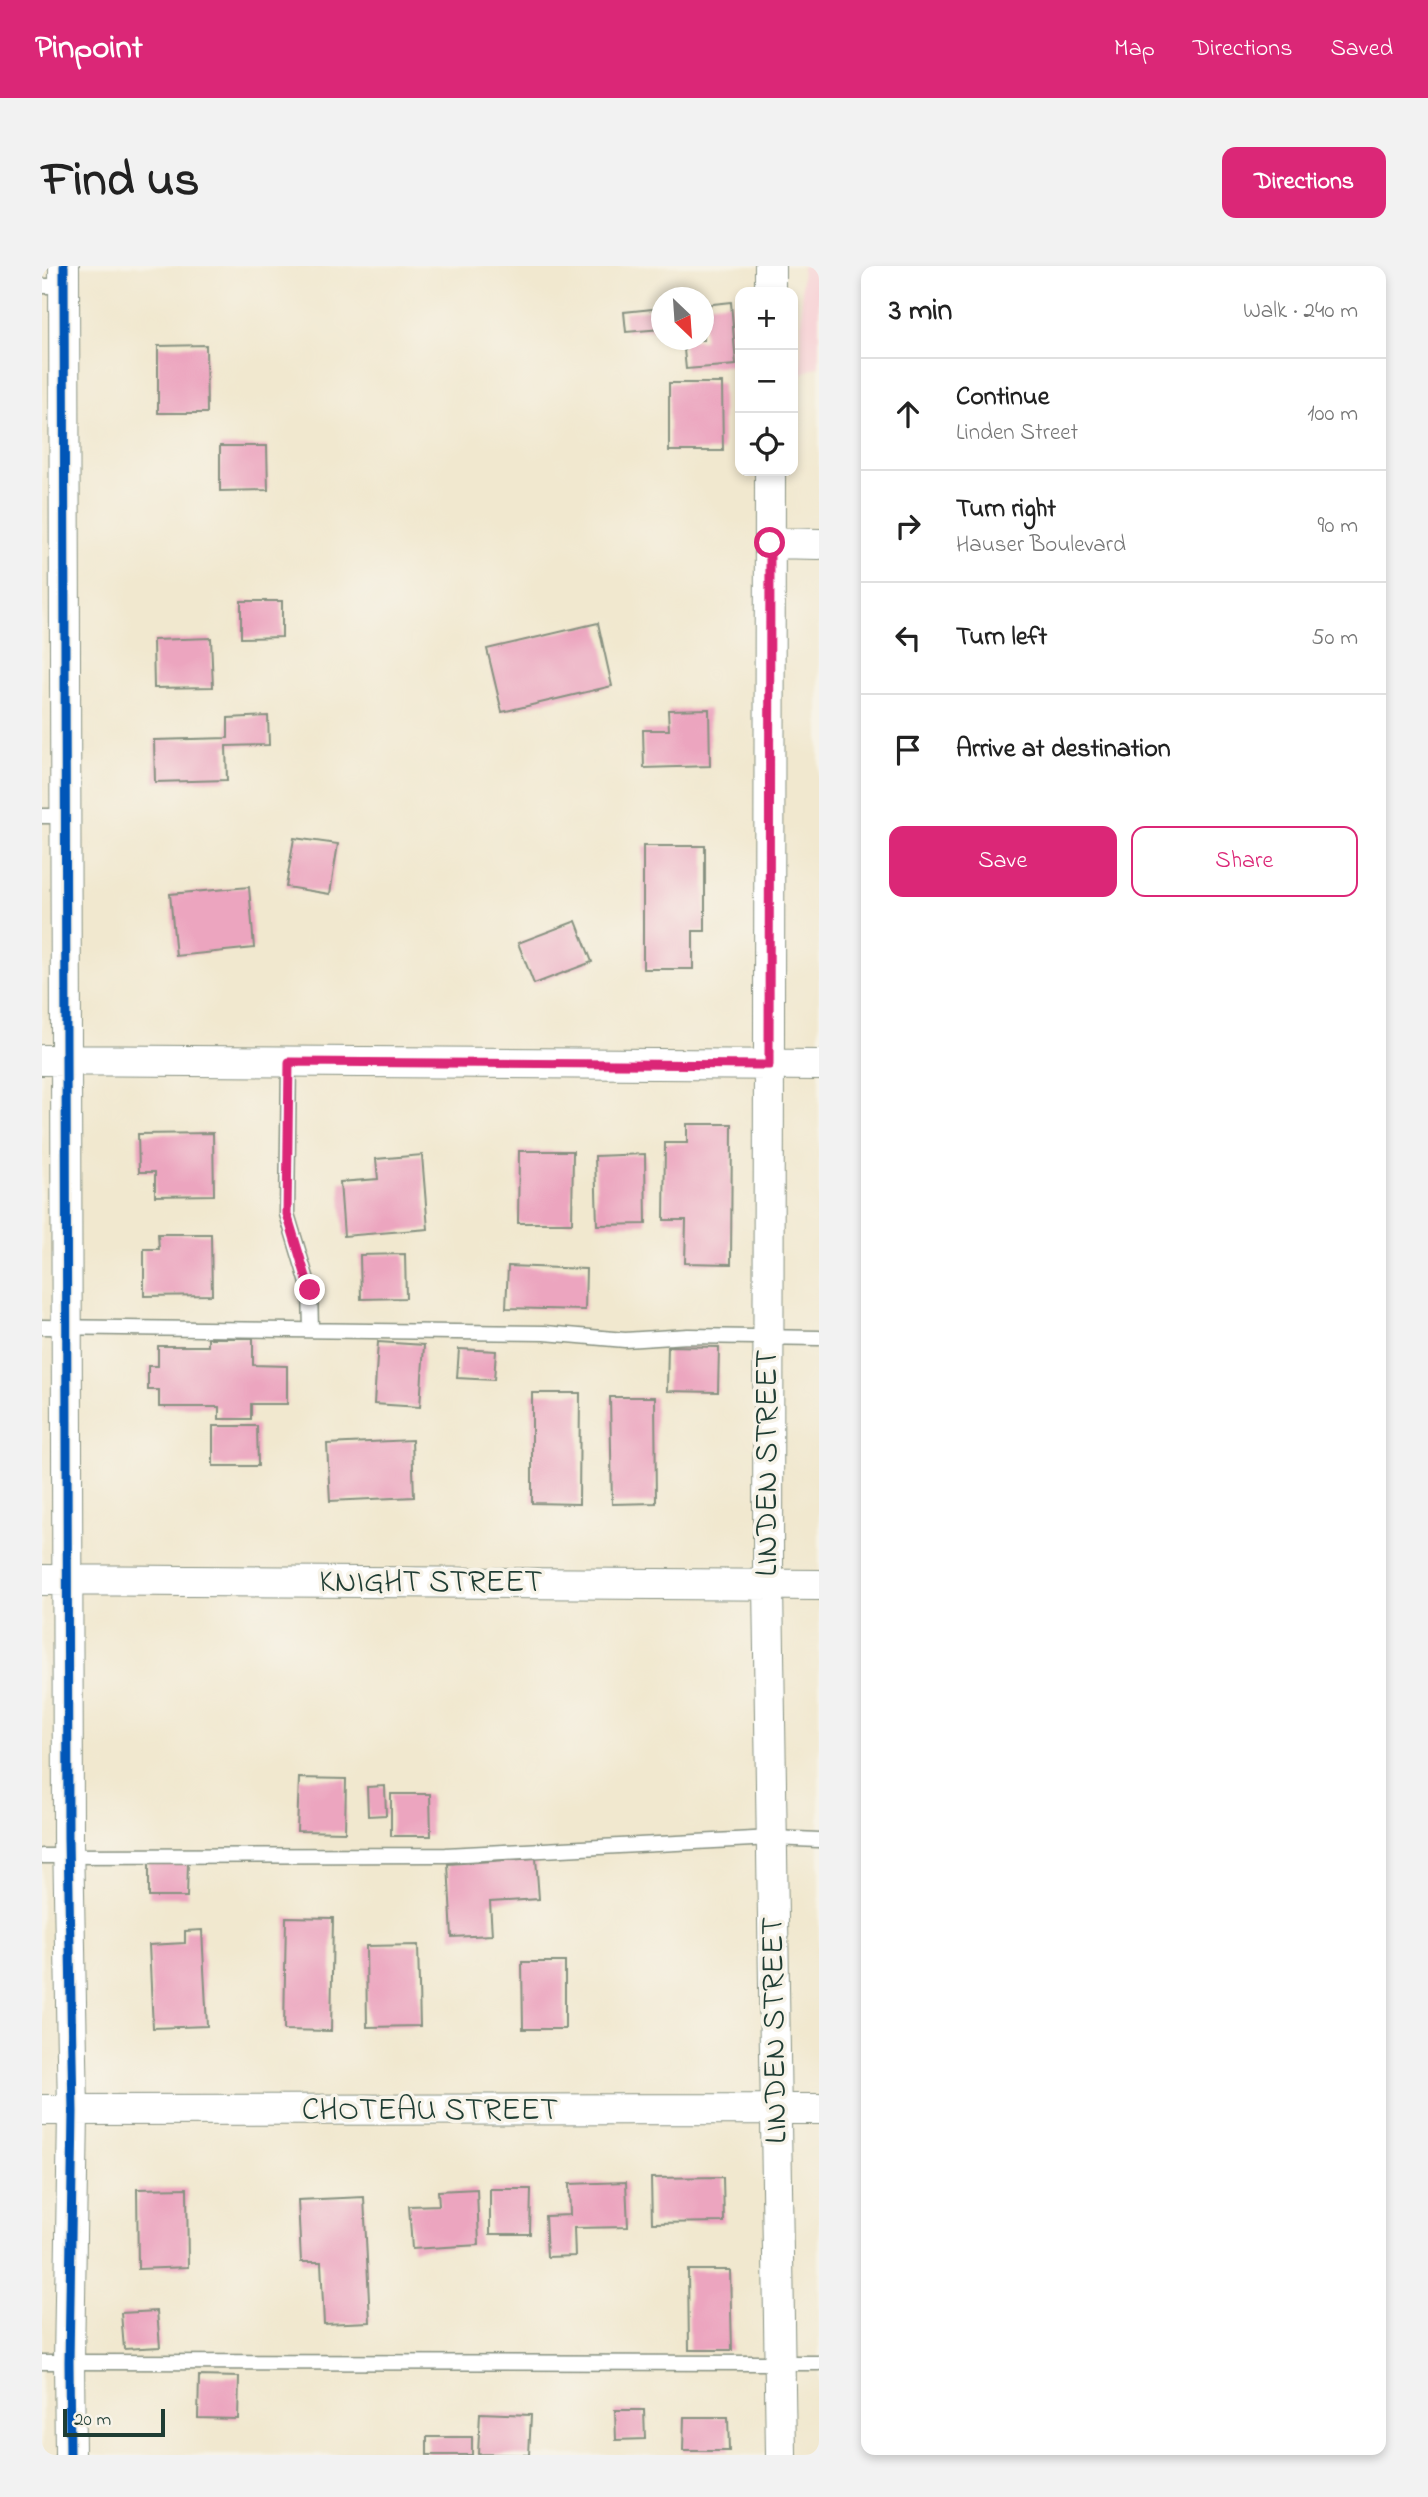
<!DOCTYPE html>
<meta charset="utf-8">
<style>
:root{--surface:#fff;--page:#f2f2f2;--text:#222;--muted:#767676;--line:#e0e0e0;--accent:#db2777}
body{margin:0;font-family:"Indie Flower",sans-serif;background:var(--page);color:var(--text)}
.controls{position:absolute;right:21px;top:21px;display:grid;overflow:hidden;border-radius:14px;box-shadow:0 4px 10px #0003}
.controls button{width:63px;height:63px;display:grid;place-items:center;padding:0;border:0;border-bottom:2px solid var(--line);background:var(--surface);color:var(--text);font:35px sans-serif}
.compass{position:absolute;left:609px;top:21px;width:63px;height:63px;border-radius:50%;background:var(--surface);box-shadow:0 4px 10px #0003;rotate:155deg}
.scale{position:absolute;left:21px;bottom:18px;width:102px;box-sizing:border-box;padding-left:7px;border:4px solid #1f3d34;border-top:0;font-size:19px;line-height:24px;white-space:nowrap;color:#1f3d34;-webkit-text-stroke:5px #f7f3e8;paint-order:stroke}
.stop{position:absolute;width:21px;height:21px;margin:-16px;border:5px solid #db2777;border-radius:50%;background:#fff}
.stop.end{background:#db2777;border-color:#fff;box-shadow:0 2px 7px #0008}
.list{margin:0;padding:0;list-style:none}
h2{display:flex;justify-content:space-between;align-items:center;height:91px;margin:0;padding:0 28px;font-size:30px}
h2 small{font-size:23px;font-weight:400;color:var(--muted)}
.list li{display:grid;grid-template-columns:46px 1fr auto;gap:21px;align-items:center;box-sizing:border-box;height:112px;padding:0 28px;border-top:2px solid var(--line)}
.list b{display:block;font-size:26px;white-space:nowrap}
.list p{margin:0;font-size:23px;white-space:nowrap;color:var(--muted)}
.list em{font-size:23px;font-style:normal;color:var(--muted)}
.actions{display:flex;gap:14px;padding:21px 28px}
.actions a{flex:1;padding:16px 0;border:2px solid var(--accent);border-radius:14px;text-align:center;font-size:24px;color:var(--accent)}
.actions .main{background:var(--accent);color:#fff}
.icon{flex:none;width:38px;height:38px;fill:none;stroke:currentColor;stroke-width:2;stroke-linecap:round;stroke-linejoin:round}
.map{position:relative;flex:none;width:777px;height:2189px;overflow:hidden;border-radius:14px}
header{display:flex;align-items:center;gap:42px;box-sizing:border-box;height:98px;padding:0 35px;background:var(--accent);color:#fff}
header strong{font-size:33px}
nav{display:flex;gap:38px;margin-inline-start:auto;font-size:24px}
.intro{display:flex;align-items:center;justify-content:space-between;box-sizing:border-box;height:168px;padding:0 42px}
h1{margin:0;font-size:49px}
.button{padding:18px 32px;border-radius:14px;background:var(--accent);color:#fff;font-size:24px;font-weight:700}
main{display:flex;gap:42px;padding:0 42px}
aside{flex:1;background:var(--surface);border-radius:14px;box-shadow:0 4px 10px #0003}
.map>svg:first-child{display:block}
.built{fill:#f7cfd4}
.building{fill:#eca5bf}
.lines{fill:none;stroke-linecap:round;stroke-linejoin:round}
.service-casing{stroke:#889282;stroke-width:17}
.minor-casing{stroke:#889282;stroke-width:32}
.service{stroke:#fff;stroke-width:14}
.minor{stroke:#fff;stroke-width:30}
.cycleway-casing{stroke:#f7f3e8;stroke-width:13}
.cycleway{stroke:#0057b8;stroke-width:9}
.route{stroke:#db2777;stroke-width:9}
.labels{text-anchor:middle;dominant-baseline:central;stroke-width:7;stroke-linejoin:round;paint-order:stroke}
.street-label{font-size:32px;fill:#1f3d34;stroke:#f7f3e8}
</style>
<header>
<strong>Pinpoint</strong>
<nav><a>Map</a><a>Directions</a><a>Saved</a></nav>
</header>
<div class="intro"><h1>Find us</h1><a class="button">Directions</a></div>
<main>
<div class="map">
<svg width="777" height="2189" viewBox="0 0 777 2189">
<rect width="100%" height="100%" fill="#f7f3e8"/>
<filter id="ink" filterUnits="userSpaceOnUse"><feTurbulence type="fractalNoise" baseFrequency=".0143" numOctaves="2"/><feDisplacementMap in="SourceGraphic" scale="14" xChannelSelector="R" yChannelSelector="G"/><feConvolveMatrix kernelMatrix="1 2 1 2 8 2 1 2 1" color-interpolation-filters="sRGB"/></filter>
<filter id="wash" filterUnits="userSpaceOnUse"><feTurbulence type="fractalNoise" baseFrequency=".00686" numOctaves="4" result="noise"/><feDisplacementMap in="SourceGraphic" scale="28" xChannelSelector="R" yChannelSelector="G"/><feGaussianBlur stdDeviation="1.57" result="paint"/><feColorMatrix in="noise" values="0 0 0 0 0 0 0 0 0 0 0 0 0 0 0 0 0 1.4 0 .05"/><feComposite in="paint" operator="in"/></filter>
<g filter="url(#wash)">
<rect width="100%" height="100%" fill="#f1e8cf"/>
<path class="built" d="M760 0H777V100L759 108Z"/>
<g id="blocks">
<path class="building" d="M689 36 694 99 644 103 641 74H662V39Z
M620 42V63L584 66 582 46Z
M164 79 165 147H116V80Z
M627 117H680L681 185H627Z
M178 180H225L226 224 178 225Z
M199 335H240V371L199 372Z
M556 357 570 420 460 446 445 383Z
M169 372 171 421 112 422 111 374Z
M667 443 668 500 602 502 601 464H627L626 444Z
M226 450 227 479 184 480 185 514 113 516 112 474 186 472V452Z
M252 572 296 578 288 628 244 621Z
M601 580H663V665H651V703H601Z
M207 621 212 682 134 690 128 628Z
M534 655 550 696 492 718 476 677Z
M645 858H690L689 998 643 997 644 954H622L623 877H645Z
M171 867 172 929 113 930V906H97L96 868Z
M477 885H531L530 957H476Z
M603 888 604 958 555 959 553 890Z
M380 889 386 963 302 970 298 916 336 913 334 893Z
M116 968H169L170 1029 102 1030V983H117Z
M363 988 364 1032 319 1033 318 989Z
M466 1000 544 1003 543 1044 464 1042Z
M166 1072H211V1099L245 1100V1138H209V1153H177V1141H117V1124H106V1100H116V1080H166Z
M336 1076 382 1079 378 1141 332 1138Z
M626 1080 677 1081 676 1126 625 1125Z
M417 1083 454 1085 452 1114 415 1112Z
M490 1127H538L537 1238 490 1237Z
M568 1131H613L614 1237 570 1238Z
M171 1160H215L216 1200H171Z
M370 1174 372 1231 288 1235 285 1178Z
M257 1512 304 1513 303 1566 255 1565Z
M343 1520 344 1549 326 1550 325 1521Z
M349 1528H388L389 1570H349Z
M494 1592 497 1633 448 1636 450 1669 410 1671 406 1598Z
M107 1596H146L145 1631H107Z
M244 1651 291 1652 289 1765 242 1764Z
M160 1664 165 1760 111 1762 107 1679 143 1677V1665Z
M376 1679 378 1760 325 1761 324 1680Z
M480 1696H523V1763H481Z
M681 1911 682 1956 610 1957 609 1912Z
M584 1916 586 1961 532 1962 533 1990 505 1991 503 1950 528 1949 527 1918Z
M145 1922 146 2001 96 2003 95 1923Z
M435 1923 437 1979 370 1983 367 1940 397 1939 396 1925Z
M448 1923H489L488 1968H448Z
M322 1931 328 2056 282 2058 279 1996H259L256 1934Z
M646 2004H688L690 2084H647Z
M115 2045 118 2081 82 2083 79 2047Z
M157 2110 197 2111 196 2153 156 2152Z
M573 2144H602L603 2173 574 2174Z
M438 2147 489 2149 487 2189 436 2188Z
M642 2151H686L687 2185H641Z
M385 2171H430V2189H385Z"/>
</g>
</g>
<g filter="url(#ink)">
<use href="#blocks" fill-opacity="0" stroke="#889282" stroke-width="2"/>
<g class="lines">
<g class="service-casing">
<path id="service" d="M0 20H22
M0 550H23
M247 796 245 948 268 1024 269 1063
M0 1061 503 1067 583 1074 646 1070 777 1072
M0 1590 404 1589 731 1572 777 1574
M0 2096 777 2097"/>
</g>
<g class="minor-casing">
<path id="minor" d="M22 0 26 1572 31 1846 27 2096 28 2189
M728 26V0
M728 205 726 1319 739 2189
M728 277 777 278
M0 794 777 799
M0 1314 777 1319
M0 1844 777 1843"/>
</g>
<use href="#service" class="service"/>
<use href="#minor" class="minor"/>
<g class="cycleway-casing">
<path id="cycleway" d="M22 0 26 1572 31 1846 27 2096 28 2189"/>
</g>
<use href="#cycleway" class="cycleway"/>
</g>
</g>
<g class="lines" filter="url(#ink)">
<path class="route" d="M268 1024 245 948 247 796 727 799 728 277"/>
</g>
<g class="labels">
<g class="street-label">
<text transform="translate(726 1197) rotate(-90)">LINDEN STREET</text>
<text x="389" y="1317">KNIGHT STREET</text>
<text transform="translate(734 1764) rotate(-91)">LINDEN STREET</text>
<text x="388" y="1845">CHOTEAU STREET</text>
</g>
</g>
</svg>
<div class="controls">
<button>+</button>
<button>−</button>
<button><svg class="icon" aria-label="locate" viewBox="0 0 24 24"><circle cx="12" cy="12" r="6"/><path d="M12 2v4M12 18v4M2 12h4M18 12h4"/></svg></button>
</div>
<svg class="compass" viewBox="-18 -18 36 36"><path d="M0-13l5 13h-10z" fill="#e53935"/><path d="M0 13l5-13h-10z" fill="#767676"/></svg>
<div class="scale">20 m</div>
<div class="stop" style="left:728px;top:277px"></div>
<div class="stop end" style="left:268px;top:1024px"></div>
</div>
<aside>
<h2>3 min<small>Walk · 240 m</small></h2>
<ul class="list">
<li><svg class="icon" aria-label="ahead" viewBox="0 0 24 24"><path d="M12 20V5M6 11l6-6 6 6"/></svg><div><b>Continue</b><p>Linden Street</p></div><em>100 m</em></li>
<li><svg class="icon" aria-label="right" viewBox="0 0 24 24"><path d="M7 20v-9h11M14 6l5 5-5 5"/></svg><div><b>Turn right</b><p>Hauser Boulevard</p></div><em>90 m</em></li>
<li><svg class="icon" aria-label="left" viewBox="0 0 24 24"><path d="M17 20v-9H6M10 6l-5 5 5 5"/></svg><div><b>Turn left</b></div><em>50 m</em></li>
<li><svg class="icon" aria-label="arrive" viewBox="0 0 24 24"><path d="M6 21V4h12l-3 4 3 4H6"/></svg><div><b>Arrive at destination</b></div></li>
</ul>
<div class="actions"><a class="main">Save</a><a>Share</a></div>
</aside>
</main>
